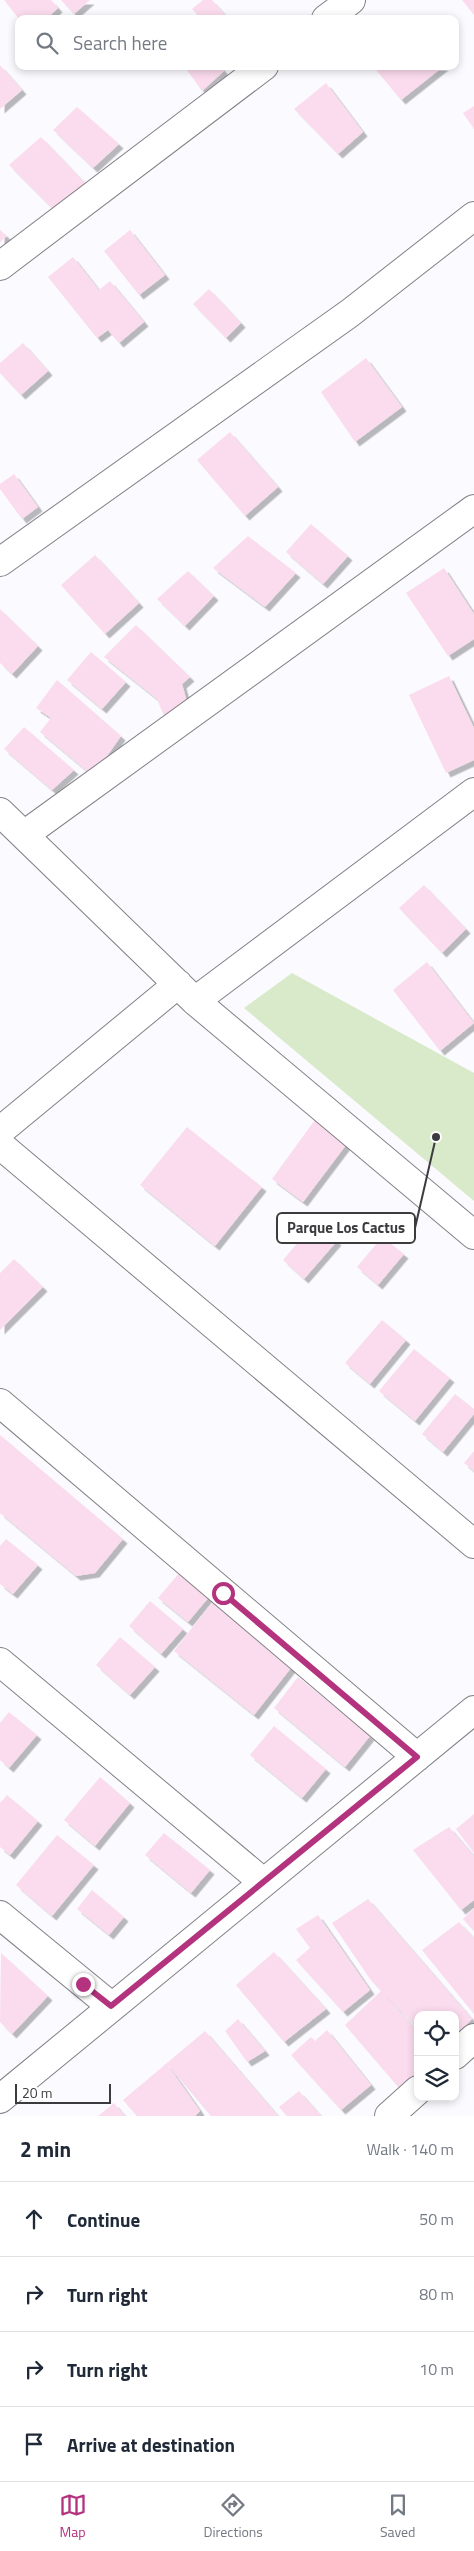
<!DOCTYPE html>
<meta charset="utf-8">
<style>
:root{--surface:#fff;--page:#f6f6f7;--text:#1f2937;--muted:#747a83;--line:#e0e1e3;--accent:#b3337f}
body{margin:0;font-family:"Titillium Web",sans-serif;background:var(--page);color:var(--text)}
.controls{position:absolute;right:15px;bottom:15px;display:grid;overflow:hidden;border-radius:10px;box-shadow:0 2px 8px #0003}
.controls button{width:45px;height:45px;display:grid;place-items:center;padding:0;border:0;border-bottom:1px solid var(--line);background:var(--surface);color:var(--text);font:25px sans-serif}
.scale{position:absolute;left:15px;bottom:12px;width:96px;box-sizing:border-box;padding-left:5px;border:2px solid #3b3a3d;border-top:0;font-size:14px;line-height:18px;white-space:nowrap;color:#3b3a3d;-webkit-text-stroke:4px #fff;paint-order:stroke}
.stop{position:absolute;width:15px;height:15px;margin:-11px;border:4px solid #b3337f;border-radius:50%;background:#fff}
.stop.end{background:#b3337f;border-color:#fff;box-shadow:0 1px 5px #0008}
.list{margin:0;padding:0;list-style:none}
h2{display:flex;justify-content:space-between;align-items:center;height:65px;margin:0;padding:0 20px;font-size:21px}
h2 small{font-size:16px;font-weight:400;color:var(--muted)}
.list li{display:grid;grid-template-columns:32px 1fr auto;gap:15px;align-items:center;box-sizing:border-box;height:75px;padding:0 20px;border-top:1px solid var(--line)}
.list b{display:block;font-size:19px;white-space:nowrap}
.list em{font-size:16px;font-style:normal;color:var(--muted)}
.icon{flex:none;width:28px;height:28px;fill:none;stroke:currentColor;stroke-width:2;stroke-linecap:round;stroke-linejoin:round}
.map{position:relative;flex:none;width:474px;height:2116px;overflow:hidden}
.search{position:absolute;background:var(--surface);box-shadow:0 2px 8px #0003;left:15px;right:15px;top:15px;height:55px;display:flex;align-items:center;gap:12px;box-sizing:border-box;padding:0 18px;border-radius:10px;color:var(--muted);font-size:19px}
.sheet{height:365px;background:var(--surface)}
nav{display:flex;justify-content:space-around;align-items:center;box-sizing:border-box;height:70px;border-top:1px solid var(--line);background:var(--surface);font-size:14px;color:var(--muted)}
nav a{display:grid;justify-items:center;gap:2px}
nav .on{color:var(--accent)}
.map>svg:first-child{display:block}
.green{fill:#d8eac9}
.building{fill:#fbdcee;filter:url(#shadow)}
.lines{fill:none;stroke-linecap:round;stroke-linejoin:round}
.minor-casing{stroke:#828086;stroke-width:30}
.minor{stroke:#fff;stroke-width:28}
.route{stroke:#b3337f;stroke-width:6}
.leader{fill:none;stroke:#3b3a3d;stroke-width:2}
.callout-dot{fill:#3b3a3d;stroke:#fff;stroke-width:2}
.callout{fill:#fff;stroke:#3b3a3d;stroke-width:2}
.callout-label{font-size:15px;text-anchor:middle;font-weight:bold;fill:#3b3a3d}
</style>
<div class="map">
<svg width="474" height="2116" viewBox="0 0 474 2116">
<defs>
<filter id="shadow"><feDropShadow dx="4.5" dy="4.5" stdDeviation="0" flood-color="#0004"/></filter>
</defs>
<rect width="100%" height="100%" fill="#fbfaff"/>
<path class="green" d="M292 973 474 1073V1201L244 1008Z"/>
<path class="building" d="M4 0H51L58 8 46 19H19Z
M61 0H90L74 14Z
M203 0H212L229 19H202L192 9Z
M462 0H474V15Z
M0 65 22 90 0 109Z
M184 66H220L224 71 202 91Z
M373 66H444L401 100Z
M326 83 363 132 338 154 294 109Z
M474 106V129L463 113Z
M77 107 119 144 93 168 53 130Z
M41 137 86 184 55 211 9 165Z
M0 230 7 236 0 242Z
M130 230 165 275 139 295 104 251Z
M73 257 99 290 110 281 144 322 119 343 108 330 97 338 48 277Z
M209 289 241 323 226 338 193 304Z
M23 343 48 371 21 395 0 373V363Z
M366 358 402 407 355 442 321 392Z
M230 432 278 487 245 516 197 460Z
M14 474 38 507 22 519 0 489V484Z
M311 524 348 556 323 584 286 552Z
M248 536 296 573 265 607 213 568Z
M95 555 139 603 105 634 61 585Z
M444 568 474 614V639L448 656 406 593Z
M188 571 214 596 185 626 157 599Z
M0 609 38 646 12 674 0 663Z
M136 625 190 677 182 684 187 702 164 716 157 699 104 657Z
M91 652 126 682 102 709 67 680Z
M449 676 474 728V760L446 773 409 695Z
M57 680 121 736 93 776 40 732 51 718 36 708Z
M24 727 74 770 52 790 4 749Z
M424 885 466 929 442 953 399 908Z
M427 962 474 1023 440 1051 393 990Z
M317 1117 349 1141 303 1202 272 1179Z
M187 1127 262 1187 215 1246 140 1185Z
M315 1222 337 1241 304 1279 283 1260Z
M382 1237 404 1254 378 1285 357 1267Z
M14 1259 43 1287 0 1330V1273Z
M382 1320 406 1340 370 1384 345 1363Z
M414 1349 450 1378 415 1421 379 1391Z
M455 1394 474 1409V1414L443 1452 422 1434Z
M0 1435 123 1539 95 1573 76 1576 0 1513Z
M474 1451V1471L464 1463Z
M6 1539 38 1565 13 1594 0 1584V1546Z
M185 1566 214 1591 188 1622 158 1598Z
M217 1596 298 1659 254 1715 174 1651Z
M150 1601 183 1629 161 1654 129 1626Z
M120 1637 155 1667 130 1695 96 1665Z
M298 1677 370 1736 345 1767 274 1708Z
M9 1712 37 1735 9 1768 0 1760V1723Z
M274 1726 326 1769 302 1798 250 1755Z
M100 1777 130 1803 95 1846 64 1820Z
M7 1795 38 1821 10 1855 0 1847V1803Z
M474 1814V1853L456 1829Z
M449 1827 474 1856V1900L461 1910 413 1850Z
M164 1833 210 1870 191 1893 145 1855Z
M57 1835 94 1865 52 1916 16 1885Z
M92 1890 124 1917 109 1935 77 1909Z
M368 1899 472 2019 455 2035V2015H418V2028L384 1994 418 2032V2072L400 2089 345 2025 381 1991 370 1979 332 1923Z
M474 1908V1931L463 1919Z
M318 1915 370 1990 343 2012 296 1960 310 1948 296 1929Z
M459 1922 474 1938V2014L422 1950Z
M274 1952 326 2009 284 2042 236 1985Z
M1 1953 48 1996 12 2034 0 2022Z
M238 2019 265 2051 247 2062 225 2031Z
M327 2030 371 2085 341 2110 291 2055 311 2037 315 2041Z
M205 2031 254 2088 278 2116H211L167 2064 200 2111 195 2116H137L123 2100Z
M299 2091 321 2116H287L279 2107Z
M114 2103 125 2116H98Z"/>
<g class="lines">
<g class="minor-casing">
<path id="minor" d="M326 19 351 0
M0 266 264 66
M0 562 350 313 474 216
M0 812 195 1001 474 1235
M24 835 474 509
M195 1001 474 792
M0 1131 178 984
M0 1145 474 1544
M0 1403 417 1757
M0 1662 263 1882
M0 1915 111 2006
M455 2055 474 2038
M0 2099 474 1710
M389 2116 418 2090"/>
</g>
<use href="#minor" class="minor"/>
</g>
<g class="lines">
<path class="route" d="M83 1984 111 2006 417 1757 223 1593"/>
</g>
<path class="leader" d="M436 1137L415 1228"/>
<circle class="callout-dot" cx="436" cy="1137" r="5"/>
<rect class="callout" x="277" y="1213" width="138" height="30" rx="5"/>
<g class="callout-label">
<text x="346" y="1233">Parque Los Cactus</text>
</g>
</svg>
<div class="controls">
<button><svg class="icon" aria-label="locate" viewBox="0 0 24 24"><circle cx="12" cy="12" r="6"/><path d="M12 2v4M12 18v4M2 12h4M18 12h4"/></svg></button>
<button><svg class="icon" aria-label="layers" viewBox="0 0 24 24"><path d="M12 4l9 5-9 5-9-5zM3 14l9 5 9-5"/></svg></button>
</div>
<div class="scale">20 m</div>
<div class="stop" style="left:223px;top:1593px"></div>
<div class="stop end" style="left:83px;top:1984px"></div>
<div class="search"><svg class="icon" aria-label="search" viewBox="0 0 24 24"><circle cx="10" cy="10" r="6"/><path d="M15 15l6 6"/></svg>Search here</div>
</div>
<section class="sheet">
<h2>2 min<small>Walk · 140 m</small></h2>
<ul class="list">
<li><svg class="icon" aria-label="ahead" viewBox="0 0 24 24"><path d="M12 20V5M6 11l6-6 6 6"/></svg><div><b>Continue</b></div><em>50 m</em></li>
<li><svg class="icon" aria-label="right" viewBox="0 0 24 24"><path d="M7 20v-9h11M14 6l5 5-5 5"/></svg><div><b>Turn right</b></div><em>80 m</em></li>
<li><svg class="icon" aria-label="right" viewBox="0 0 24 24"><path d="M7 20v-9h11M14 6l5 5-5 5"/></svg><div><b>Turn right</b></div><em>10 m</em></li>
<li><svg class="icon" aria-label="arrive" viewBox="0 0 24 24"><path d="M6 21V4h12l-3 4 3 4H6"/></svg><div><b>Arrive at destination</b></div></li>
</ul>
</section>
<nav>
<a class="on"><svg class="icon" aria-label="map" viewBox="0 0 24 24"><path d="M3 6l6-2 6 2 6-2v14l-6 2-6-2-6 2zM9 4v14M15 6v14"/></svg>Map</a>
<a><svg class="icon" aria-label="directions" viewBox="0 0 24 24"><path d="M12 3l9 9-9 9-9-9zM9 14v-3h6M13 9l2 2-2 2"/></svg>Directions</a>
<a><svg class="icon" aria-label="saved" viewBox="0 0 24 24"><path d="M7 4h10v16l-5-4-5 4z"/></svg>Saved</a>
</nav>
